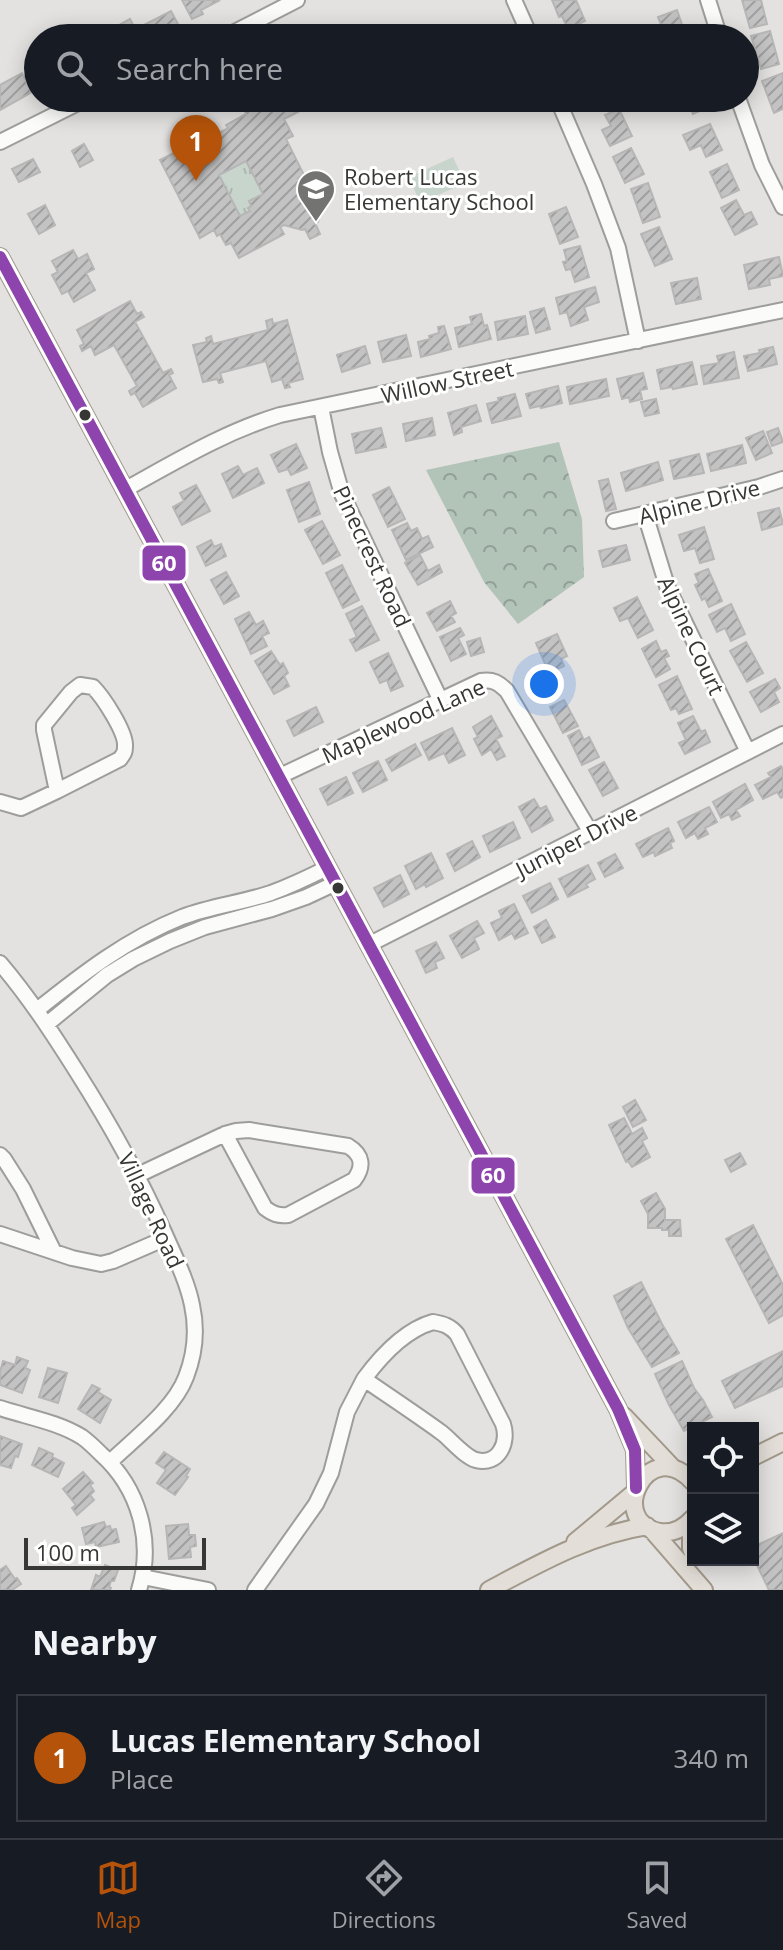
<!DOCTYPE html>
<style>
:root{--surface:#171b24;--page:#242831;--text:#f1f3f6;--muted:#9ea1a6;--line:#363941;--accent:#b45309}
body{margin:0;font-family:"Open Sans",sans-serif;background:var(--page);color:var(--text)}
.controls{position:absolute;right:24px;bottom:24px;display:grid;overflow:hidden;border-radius:0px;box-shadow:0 4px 20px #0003}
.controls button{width:72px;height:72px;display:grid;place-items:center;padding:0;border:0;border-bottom:2px solid var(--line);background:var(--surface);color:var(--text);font:40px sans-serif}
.scale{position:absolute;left:24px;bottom:20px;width:182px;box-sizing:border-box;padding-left:8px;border:4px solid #373735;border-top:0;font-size:22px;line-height:28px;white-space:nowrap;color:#373735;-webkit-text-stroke:6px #fff;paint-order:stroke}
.you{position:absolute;left:544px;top:684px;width:28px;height:28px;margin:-20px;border:6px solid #fff;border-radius:50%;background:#1a73e8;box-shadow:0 0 0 12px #1a73e833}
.badge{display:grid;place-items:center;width:52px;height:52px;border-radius:50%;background:var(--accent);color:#fff;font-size:26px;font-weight:700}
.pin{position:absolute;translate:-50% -66px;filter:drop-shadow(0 2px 4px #0008)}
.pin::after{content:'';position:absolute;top:42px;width:28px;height:24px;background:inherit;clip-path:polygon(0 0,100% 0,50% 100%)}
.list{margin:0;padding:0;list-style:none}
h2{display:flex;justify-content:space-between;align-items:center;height:104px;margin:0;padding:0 32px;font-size:34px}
h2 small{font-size:26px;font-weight:400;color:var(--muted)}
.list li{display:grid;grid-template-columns:52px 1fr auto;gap:24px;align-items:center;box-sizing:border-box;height:128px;margin:0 16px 16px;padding:0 16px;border:2px solid var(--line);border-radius:0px}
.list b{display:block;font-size:30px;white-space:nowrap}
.list p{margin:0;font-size:26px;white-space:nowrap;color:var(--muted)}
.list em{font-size:26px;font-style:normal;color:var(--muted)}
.icon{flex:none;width:44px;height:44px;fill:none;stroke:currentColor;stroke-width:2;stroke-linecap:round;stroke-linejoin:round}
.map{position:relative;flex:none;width:783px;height:1590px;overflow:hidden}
.search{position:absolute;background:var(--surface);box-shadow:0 4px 20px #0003;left:24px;right:24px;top:24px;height:88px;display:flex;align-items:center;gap:20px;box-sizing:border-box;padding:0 28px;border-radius:44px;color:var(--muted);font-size:30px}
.sheet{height:248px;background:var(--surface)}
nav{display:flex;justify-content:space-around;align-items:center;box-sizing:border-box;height:112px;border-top:2px solid var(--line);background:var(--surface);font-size:22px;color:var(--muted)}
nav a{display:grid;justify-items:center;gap:4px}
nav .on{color:var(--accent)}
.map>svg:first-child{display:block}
.grass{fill:url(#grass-tufts)}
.forest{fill:url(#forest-crowns)}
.pitch{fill:#c8d5cc}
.building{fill:url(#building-hatch);stroke:#b7b6b6;stroke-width:2;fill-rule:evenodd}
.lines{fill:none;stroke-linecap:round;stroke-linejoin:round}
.minor-casing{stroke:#9d9d9b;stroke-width:18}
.major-casing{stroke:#a2998b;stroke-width:20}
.minor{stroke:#fbfbfa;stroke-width:14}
.major{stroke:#e3ded7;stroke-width:16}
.bus-1-casing{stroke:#fff;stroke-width:18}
.bus-1{stroke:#8e44ad;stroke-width:12}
.bus-dot{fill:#373735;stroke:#fff;stroke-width:3}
.labels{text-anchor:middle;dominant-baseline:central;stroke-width:6;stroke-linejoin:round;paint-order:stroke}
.poi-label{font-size:22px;fill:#373735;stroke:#fff;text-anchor:start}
.street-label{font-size:22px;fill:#373735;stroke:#fff}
.line-badge{stroke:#fff;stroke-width:3}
.badge-label{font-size:22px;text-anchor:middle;font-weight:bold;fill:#fff}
</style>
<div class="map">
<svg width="783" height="1590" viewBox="0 0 783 1590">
<defs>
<pattern id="grass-tufts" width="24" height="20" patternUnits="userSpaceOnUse" patternTransform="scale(2)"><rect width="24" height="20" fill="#c8d5cc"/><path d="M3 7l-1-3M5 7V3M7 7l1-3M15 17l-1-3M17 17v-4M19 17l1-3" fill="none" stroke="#acb7b0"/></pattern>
<pattern id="forest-crowns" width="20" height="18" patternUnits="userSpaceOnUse" patternTransform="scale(2)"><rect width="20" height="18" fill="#b2c3b8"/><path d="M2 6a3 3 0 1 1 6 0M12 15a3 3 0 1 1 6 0" fill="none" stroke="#929f96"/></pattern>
<pattern id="building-hatch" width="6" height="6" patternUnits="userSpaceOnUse" patternTransform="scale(2)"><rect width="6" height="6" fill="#c4c3c3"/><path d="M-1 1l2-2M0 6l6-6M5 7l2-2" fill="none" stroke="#a09f9f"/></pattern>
</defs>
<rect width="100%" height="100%" fill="#e3e2e0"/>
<path class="grass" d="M246 161 263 194 248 208 250 211 240 216 219 175Z"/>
<path class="forest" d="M559 442 582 519 584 577 518 624 484 582 426 470Z"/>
<path class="pitch" d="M453 157 465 183 420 203 409 177Z"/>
<path class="building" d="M182 0H220L201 10 203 14 192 19Z
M552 0H576L585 21 568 29 562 16 559 17Z
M742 0H761L767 24 750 28Z
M677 10 686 36 657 38 656 35 664 32 658 17Z
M171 11 179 26 156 38H145L140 27Z
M130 19 137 33 129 38H101L100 36Z
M595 25 601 38H567Z
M770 31 779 64 761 69 751 36Z
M22 73 32 92 0 110V85Z
M783 73V109L774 113 762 81Z
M256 98H291L298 112 284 119 293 136 286 139 304 175 298 178 301 184 315 189 323 205 318 222 315 223 320 234 310 239 305 229 302 230 284 225 280 227 284 234 239 258 231 243 226 245 220 234 217 236 214 230 200 238 160 160 176 152 174 149 182 145 185 149 200 141 206 151 218 145 214 136 228 128 226 125 246 114 245 112 252 109 250 104 258 100ZM246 161 263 194 249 201 251 206 248 208 250 211 240 216 219 175Z
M686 98H705L709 107 693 114Z
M619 109 632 136 610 146 602 130 611 126 605 115Z
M710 124 722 150 706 157 701 145 690 150 683 135Z
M84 144 93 160 80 167 72 151Z
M631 148 644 174 625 183 613 157Z
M33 159 40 172 19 182 12 169Z
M727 164 739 190 722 198 710 172Z
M648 183 660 217 643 223 631 189Z
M736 200 744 215 751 212 757 224 735 235 721 208Z
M45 205 55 225 39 234 28 214Z
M566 207 578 237 560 244 549 214Z
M659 227 672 259 655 266 641 234Z
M580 246 589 277 575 282 571 269 566 270 563 262 567 261 564 250Z
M73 250 78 259 87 254 94 269 86 273 95 290 74 302 68 291 62 294 52 275 58 272 52 261Z
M779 257 783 276 769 279 770 285 749 289 744 265Z
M697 278 701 299 676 304 671 283Z
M595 287 599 302 584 307 588 320 571 326 567 312 560 314 556 298Z
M130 301 137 314 141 312 144 317 135 322 163 373 171 369 173 373 169 375 176 388 143 407 135 393 131 395 129 391 137 386 114 345 95 355 91 346 82 351 80 346 84 344 77 330Z
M544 308 550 329 536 333 530 312Z
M481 314 484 326 487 325 491 339 459 347 455 328 472 324 470 317Z
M525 316 528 334 498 340 495 322Z
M272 319 273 324 287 320 303 379 288 383 290 387 285 388 282 379 272 382 266 361 220 373 223 382 219 383 217 379 203 382 193 345 207 342 206 338 211 336 213 344 268 330 266 321Z
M444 326 451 349 421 357 418 342 430 339 429 336 439 333 438 327Z
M406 335 411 356 383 362 378 342Z
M365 346 370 363 342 372 337 355Z
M773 347 777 364 748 371 744 356 760 353 759 350Z
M734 352 739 378 704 384 701 366 719 363 717 356Z
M692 362 697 384 673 389 672 387 661 389 657 370Z
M643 373 647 389 640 390 642 399 630 402 629 397 622 399 617 379Z
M606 379 609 396 570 404 567 387Z
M558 386 562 403 541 408 540 406 530 408 526 394Z
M515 394 521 416 492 423 487 404 499 401 498 398Z
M656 399 659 413 645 416 641 402Z
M476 405 481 421 461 427 462 432 454 435 448 413Z
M432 418 435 435 406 441 403 424Z
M381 428 386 447 356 453 352 434Z
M778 428 783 442 772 446 767 432Z
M763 431 772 453 756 460 746 438Z
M296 444 307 468 291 475 288 469 279 472 271 455Z
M742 445 746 463 711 471 707 454Z
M699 454 704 473 674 479 670 461Z
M658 462 663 480 626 491 621 473Z
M238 466 243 475 257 468 264 483 233 498 222 474Z
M608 479 616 509 606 511 599 481Z
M309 482 320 514 299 522 287 490Z
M196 485 210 511 182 525 173 507 184 501 180 493Z
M389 487 405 519 388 527 373 495Z
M779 508 783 524 762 530 758 513Z
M322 521 340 555 323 564 305 530Z
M407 523 411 531 417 528 422 539 428 536 433 547 406 560 392 530Z
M704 527 714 559 700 563 695 548 684 551 679 535Z
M211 540 214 547 221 544 226 556 206 566 197 547Z
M626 545 630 560 603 567 599 551Z
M420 555 428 571 439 565 442 572 418 585 405 563Z
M342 565 359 600 343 608 326 573Z
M708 569 722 601 709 607 705 598 702 600 695 585 699 583 695 574Z
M226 572 239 596 224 604 211 580Z
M637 597 653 630 638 638 628 618 620 621 614 608Z
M450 601 456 613 451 616 455 622 437 631 427 613Z
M731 604 745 634 731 641 725 628 717 632 709 615Z
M362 606 379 640 356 651 350 640 357 637 346 614Z
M249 612 256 625 263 621 269 633 262 636 267 646 251 654 235 619Z
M460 628 464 635 458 638 466 654 451 661 440 637Z
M557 634 567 656 561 659 564 666 549 673 536 643Z
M480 638 484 652 471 656 467 642Z
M656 641 661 652 666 650 669 656 664 658 670 669 656 677 642 649Z
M746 642 763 673 747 682 730 651Z
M271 651 280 665 283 663 288 673 284 676 289 686 274 694 255 661Z
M388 653 403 686 391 691 387 680 380 683 370 662Z
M677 676 692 709 679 714 676 708 671 710 659 685Z
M775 679 780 688 774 692 779 702 761 712 750 692Z
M564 700 578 726 563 733 550 707Z
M316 707 323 722 294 736 287 721Z
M491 716 502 736 496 739 505 756 497 760 491 749 482 755 474 739 478 737 473 727Z
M693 716 701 732 705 730 710 742 685 754 679 743 686 740 678 723Z
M452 728 465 755 449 763 444 753 429 760 421 743Z
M579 730 584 740 589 737 599 757 582 765 568 736Z
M415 744 421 755 392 771 386 760Z
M378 761 387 780 363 792 353 773Z
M604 762 618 788 603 796 589 770Z
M781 766 783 769V797L781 798 777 792 763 799 755 785 771 777 768 773Z
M346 777 353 793 328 805 320 789Z
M745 784 753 800 736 810 740 816 732 820 729 814 721 818 713 802Z
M534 799 540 809 546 806 553 820 532 832 519 807Z
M709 807 717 822 705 828 708 834 698 839 695 833 686 838 678 822Z
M513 822 520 838 490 852 483 836Z
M668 828 674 841 670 843 672 848 655 856 654 852 643 857 636 844Z
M472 841 480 857 455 871 447 854Z
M431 853 443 878 426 887 425 884 416 889 405 866Z
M615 854 623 868 605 877 598 863Z
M588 865 595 879 586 884 588 887 568 897 559 879Z
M400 875 409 894 384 907 374 888Z
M550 883 558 899 532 913 523 896Z
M514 904 528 933 515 939 512 933 499 940 491 923 502 918 499 911Z
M546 920 555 937 542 943 534 927Z
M477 921 484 933 474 938 479 949 462 958 450 936Z
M436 942 444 958 435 962 437 968 426 973 416 951Z
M635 1100 646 1120 633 1127 623 1107Z
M624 1118 632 1134 642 1128 647 1138 642 1141 650 1157 632 1167 628 1161 626 1162 609 1125Z
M740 1153 746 1164 731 1172 725 1160Z
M656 1193 665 1209V1220H680L681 1236H669V1230H662V1228H648V1214L641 1201Z
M753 1225 783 1285V1315L769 1323 726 1239Z
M641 1282 662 1324 679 1353 652 1367 628 1328 614 1296Z
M783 1351V1386L735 1408 722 1381Z
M17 1357 28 1361 25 1368 30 1370 22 1393 0 1385V1372L3 1361 15 1365Z
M682 1361 694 1388 703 1400 712 1417 684 1431 669 1405 655 1374Z
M48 1368 67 1373 58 1403 39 1397Z
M92 1385 100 1389 98 1392 111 1400 100 1423 78 1409Z
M0 1436 22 1444 18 1457 15 1456 11 1468 0 1465Z
M39 1448 53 1454 52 1457 64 1463 58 1477 32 1465Z
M164 1452 190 1469 186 1476 188 1477 175 1495 157 1483 166 1470 156 1463Z
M83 1472 93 1483 90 1485 94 1491 90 1495 94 1500 77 1515 72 1508 76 1505 63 1489Z
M104 1522 106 1527 110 1526 111 1530 116 1529 119 1542 96 1547 95 1542 86 1544 82 1528Z
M188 1524 189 1535H195L196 1546 190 1547 191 1557 169 1559 166 1526Z
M783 1533V1590H769L753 1557V1547Z
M105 1565 118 1570 114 1581H111L109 1587 111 1588 110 1590H91L96 1575 100 1577Z
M6 1566 15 1579 17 1578 21 1584 12 1590H0V1570Z"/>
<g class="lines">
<g class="minor-casing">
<path id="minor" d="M514 0 531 38
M708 0 720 38
M223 38 297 0
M557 98 594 184 618 248 638 341
M738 98 762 165 783 207
M0 142 88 98
M321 407 330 452 342 494 440 699
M124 490C175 462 224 432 280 415L783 310
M645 514 667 586 748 752
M614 521 759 487 783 479
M80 685 93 687C103 697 126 732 125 746 125 753 124 753 120 759L57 791 44 730V725L71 692Z
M278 777 481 681C493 679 499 683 507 691L591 833
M0 802 21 808 57 791
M368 945 783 734
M0 963C29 997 53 1034 77 1072 110 1124 139 1176 164 1232 174 1255 187 1280 192 1305 197 1328 195 1354 186 1377 174 1409 135 1438 110 1462
M37 1010C82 974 127 939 182 917 211 906 241 903 271 893 290 886 309 877 327 868
M47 1024 107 975 133 959 170 941 205 927 272 909 306 897 336 883
M249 1130 348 1146C363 1155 364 1167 354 1180L288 1215C278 1216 273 1214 265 1208L225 1134 236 1131Z
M0 1155 4 1159 23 1189 54 1252
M138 1175 225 1134
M0 1234 72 1258 101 1264 113 1261 166 1238
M433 1322C444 1324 450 1326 457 1334L503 1424C509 1442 499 1466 476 1460 465 1457 451 1440 442 1433 416 1414 390 1397 364 1379 381 1356 405 1330 433 1322Z
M0 1408C27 1417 58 1422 82 1437 89 1442 95 1448 101 1454 139 1488 154 1541 139 1590
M143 1577 208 1590
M255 1590 316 1504 331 1473 347 1412 364 1379"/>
</g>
<g class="major-casing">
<path id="major" d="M0 257 618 1409 635 1450 636 1488
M624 1416 674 1469
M753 1457 783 1442
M693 1482C648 1433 605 1522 660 1532 674 1534 684 1528 693 1518
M691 1521V1548L693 1554
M651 1529 704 1590
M575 1542 635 1492
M489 1590C540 1563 589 1535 647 1526"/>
</g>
<use href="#minor" class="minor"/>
<use href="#major" class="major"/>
<g class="bus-1-casing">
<path id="bus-1" d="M0 257 618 1409 635 1450 636 1488"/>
</g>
<use href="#bus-1" class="bus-1"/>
</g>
<defs>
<g id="school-pin" transform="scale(2)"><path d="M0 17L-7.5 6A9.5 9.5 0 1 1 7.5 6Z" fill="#737371" stroke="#fff"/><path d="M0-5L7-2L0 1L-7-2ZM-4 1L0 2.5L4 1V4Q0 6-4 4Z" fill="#fff"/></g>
</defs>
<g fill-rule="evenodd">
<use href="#school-pin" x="316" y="189"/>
</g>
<g class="bus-dot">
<circle cx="85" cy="415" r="7"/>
<circle cx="338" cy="888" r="7"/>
</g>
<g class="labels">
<g class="poi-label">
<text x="344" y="176">Robert Lucas<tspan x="344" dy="25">Elementary School</tspan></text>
</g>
<g class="street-label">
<text transform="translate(447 381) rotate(-12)">Willow Street</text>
<text transform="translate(699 501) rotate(-14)">Alpine Drive</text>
<text transform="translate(373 556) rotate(65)">Pinecrest Road</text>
<text transform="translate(692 635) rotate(65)">Alpine Court</text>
<text transform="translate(403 720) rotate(-24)">Maplewood Lane</text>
<text transform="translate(576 840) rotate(-27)">Juniper Drive</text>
<text transform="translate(152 1210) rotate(65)">Village Road</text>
</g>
</g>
<g class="line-badge">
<rect x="141" y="544" width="46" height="38" rx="8" fill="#8e44ad"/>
<rect x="470" y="1156" width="46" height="39" rx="8" fill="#8e44ad"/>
</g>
<g class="badge-label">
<text x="164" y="571">60</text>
<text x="493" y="1183">60</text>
</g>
</svg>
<div class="controls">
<button><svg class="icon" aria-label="locate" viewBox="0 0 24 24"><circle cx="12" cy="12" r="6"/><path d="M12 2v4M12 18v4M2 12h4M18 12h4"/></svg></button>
<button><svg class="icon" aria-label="layers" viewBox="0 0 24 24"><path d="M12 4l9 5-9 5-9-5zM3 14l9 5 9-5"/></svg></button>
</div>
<div class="scale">100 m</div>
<div class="you"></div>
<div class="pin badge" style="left:196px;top:181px">1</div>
<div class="search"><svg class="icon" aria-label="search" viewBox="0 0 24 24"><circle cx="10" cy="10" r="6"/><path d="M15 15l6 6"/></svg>Search here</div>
</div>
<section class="sheet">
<h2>Nearby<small></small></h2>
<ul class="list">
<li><span class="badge">1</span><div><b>Lucas Elementary School</b><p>Place</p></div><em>340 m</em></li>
</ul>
</section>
<nav>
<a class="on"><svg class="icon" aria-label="map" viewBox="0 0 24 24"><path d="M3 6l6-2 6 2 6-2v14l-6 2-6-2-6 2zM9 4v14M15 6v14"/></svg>Map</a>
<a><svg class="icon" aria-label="directions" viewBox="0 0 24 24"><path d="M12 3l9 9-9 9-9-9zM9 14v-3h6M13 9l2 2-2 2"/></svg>Directions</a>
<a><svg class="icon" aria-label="saved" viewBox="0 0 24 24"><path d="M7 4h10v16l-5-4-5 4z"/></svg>Saved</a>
</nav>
